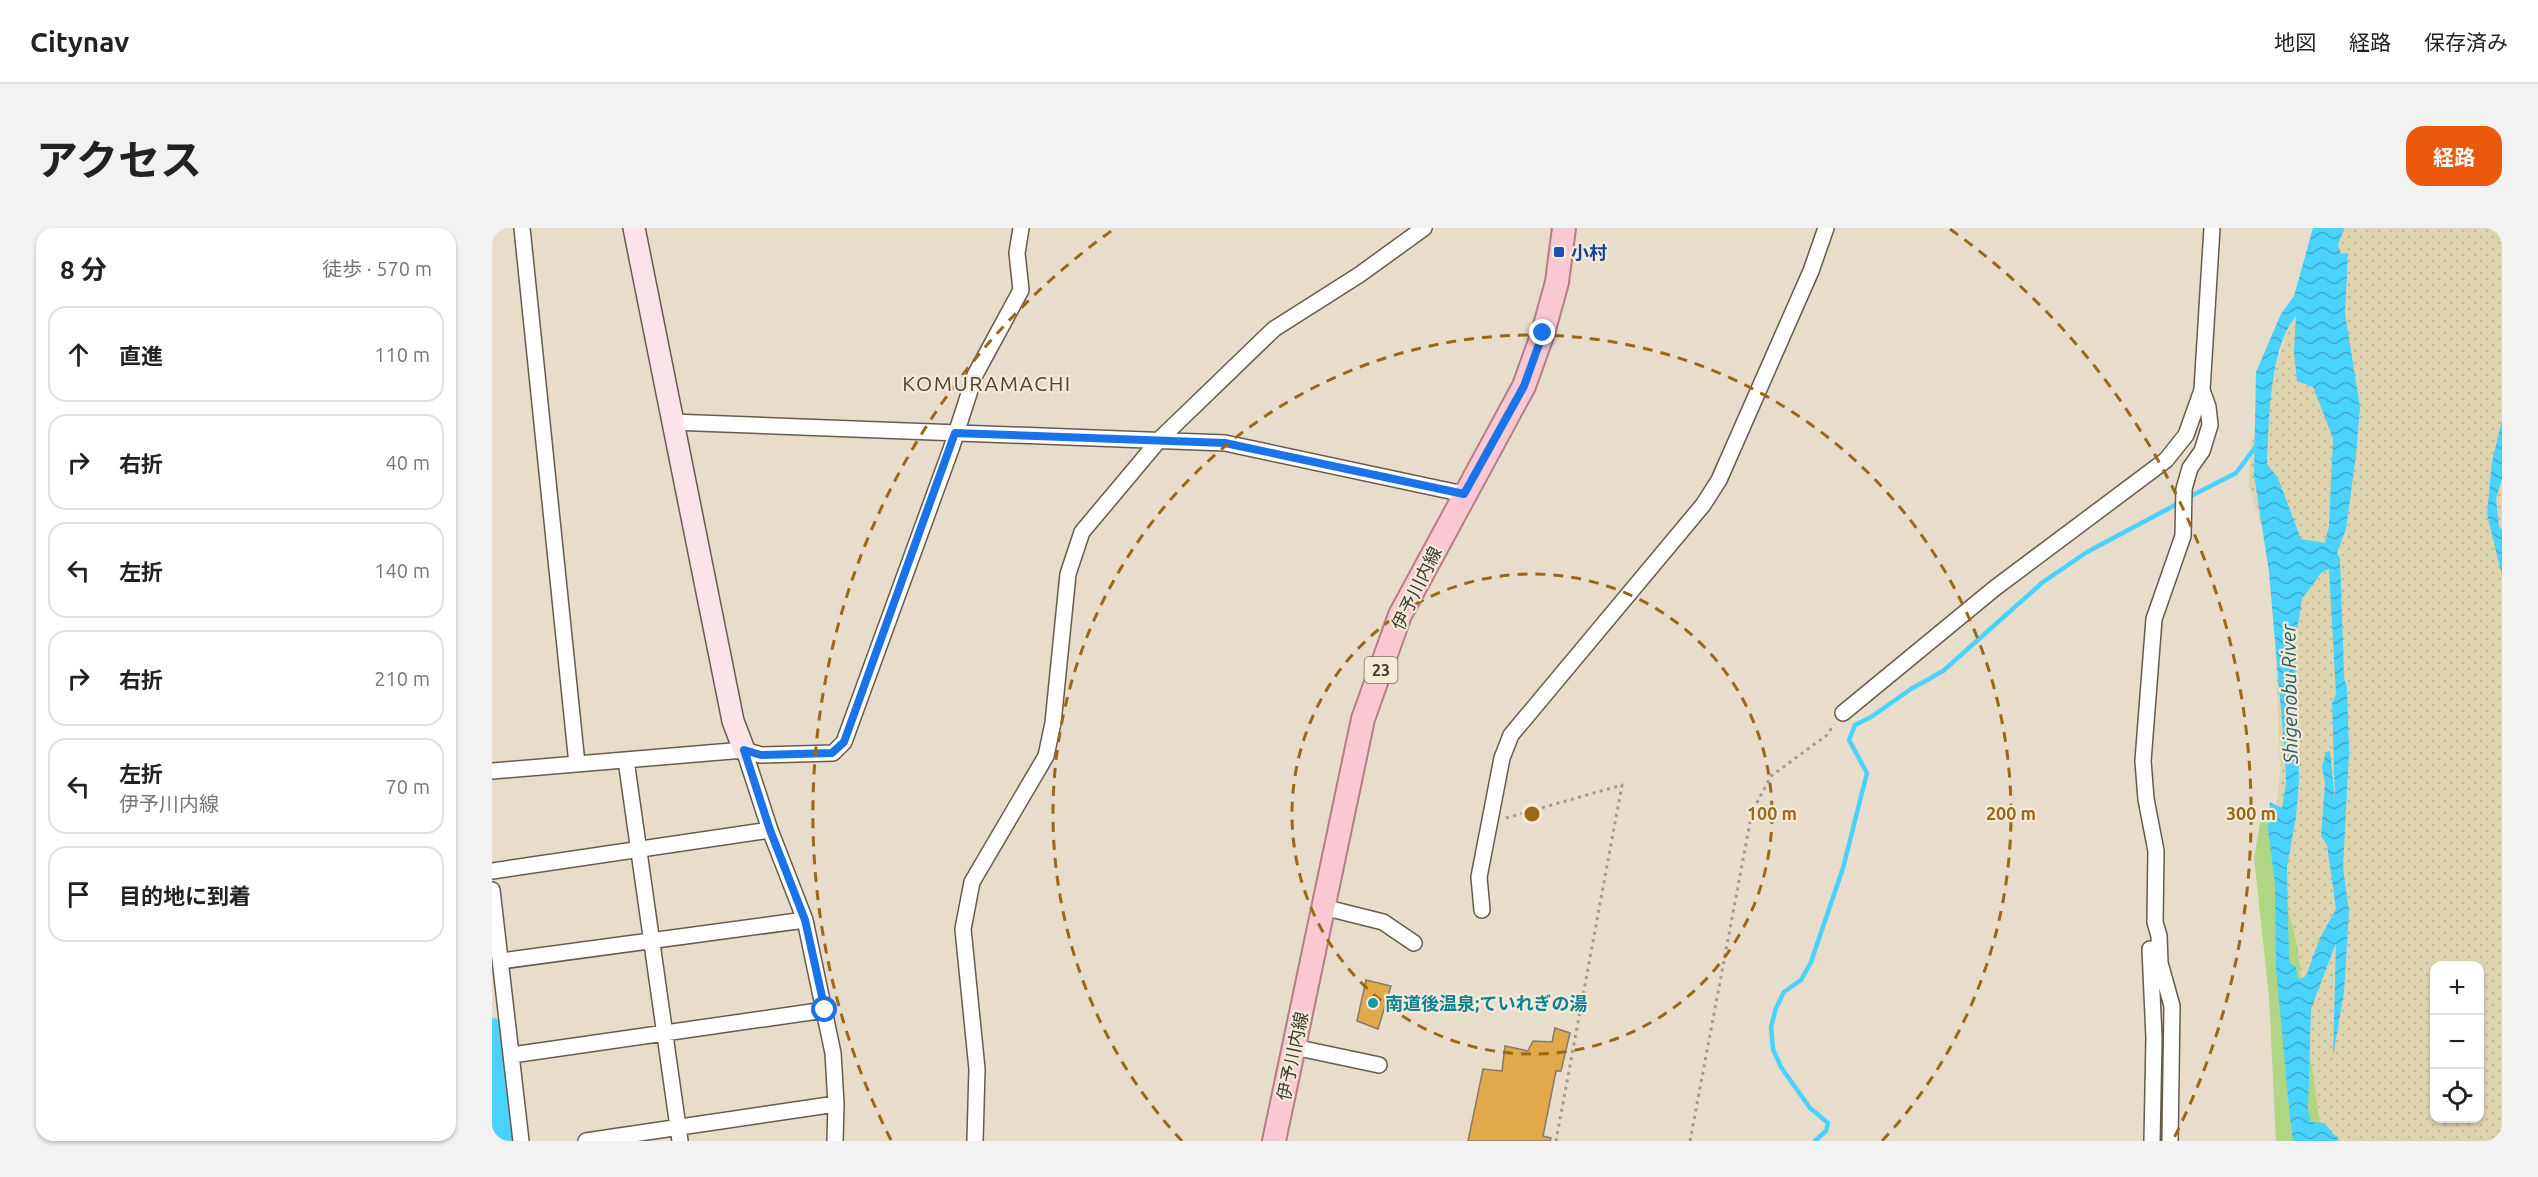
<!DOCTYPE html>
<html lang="ja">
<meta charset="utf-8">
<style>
:root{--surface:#fff;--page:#f2f2f2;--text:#222;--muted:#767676;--line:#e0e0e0;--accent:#ea580c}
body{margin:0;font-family:Ubuntu,"Noto Sans JP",sans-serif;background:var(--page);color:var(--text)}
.controls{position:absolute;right:18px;bottom:18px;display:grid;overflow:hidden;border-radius:12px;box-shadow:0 2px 4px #0004}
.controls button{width:54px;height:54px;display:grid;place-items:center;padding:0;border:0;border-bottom:2px solid var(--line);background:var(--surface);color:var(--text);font:30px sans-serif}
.stop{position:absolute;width:18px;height:18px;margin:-14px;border:4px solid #1a73e8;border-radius:50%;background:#fff}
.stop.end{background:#1a73e8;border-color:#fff;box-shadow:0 2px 6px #0008}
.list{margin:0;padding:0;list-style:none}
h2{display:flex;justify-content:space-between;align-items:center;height:78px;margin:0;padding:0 24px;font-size:26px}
h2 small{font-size:20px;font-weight:400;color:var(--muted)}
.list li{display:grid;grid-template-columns:39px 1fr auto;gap:18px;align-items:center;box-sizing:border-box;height:96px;margin:0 12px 12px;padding:0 12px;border:2px solid var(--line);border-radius:18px}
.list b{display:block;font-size:22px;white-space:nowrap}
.list p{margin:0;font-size:20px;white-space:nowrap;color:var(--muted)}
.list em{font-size:20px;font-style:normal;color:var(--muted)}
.icon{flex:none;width:33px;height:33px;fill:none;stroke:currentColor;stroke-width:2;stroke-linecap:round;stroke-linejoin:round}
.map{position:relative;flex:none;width:2010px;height:913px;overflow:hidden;border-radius:18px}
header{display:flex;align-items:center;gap:36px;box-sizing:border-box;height:84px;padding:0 30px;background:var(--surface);border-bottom:2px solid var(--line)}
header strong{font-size:28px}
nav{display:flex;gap:33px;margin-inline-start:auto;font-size:21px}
.intro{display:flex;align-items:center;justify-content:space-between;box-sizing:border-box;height:144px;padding:0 36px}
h1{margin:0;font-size:42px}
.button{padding:15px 27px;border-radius:18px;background:var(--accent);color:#fff;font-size:21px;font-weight:700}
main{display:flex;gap:36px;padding:0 36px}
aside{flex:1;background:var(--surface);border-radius:18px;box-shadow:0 2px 4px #0004}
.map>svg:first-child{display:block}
.grass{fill:#b0d585}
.sand{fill:url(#sand-dots);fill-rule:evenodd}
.water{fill:url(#water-waves);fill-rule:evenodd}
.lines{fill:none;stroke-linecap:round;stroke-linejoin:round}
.stream{stroke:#49d2fb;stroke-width:4.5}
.river{stroke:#49d2fb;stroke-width:28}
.building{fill:#e2a94b;stroke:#857a6b;stroke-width:1.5}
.street-casing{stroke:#665c4d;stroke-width:18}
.secondary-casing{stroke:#665c4d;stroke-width:24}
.primary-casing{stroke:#b57e87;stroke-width:26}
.path{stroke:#a3998d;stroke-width:3;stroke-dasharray:3 4.5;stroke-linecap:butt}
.street{stroke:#fff;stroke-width:15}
.secondary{stroke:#fce3e9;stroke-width:21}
.primary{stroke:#f9c8d3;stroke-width:22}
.route{stroke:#1a73e8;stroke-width:8}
.ring{fill:none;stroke:#986919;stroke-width:3;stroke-dasharray:10 8}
.transit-dot{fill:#1a4fb4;stroke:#f5ead8;stroke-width:2}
.culture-dot{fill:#0f9aa8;stroke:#f5ead8;stroke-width:2}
.labels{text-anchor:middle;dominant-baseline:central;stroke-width:4.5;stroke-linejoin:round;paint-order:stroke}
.shield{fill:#f5ead8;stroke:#746d64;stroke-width:1.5}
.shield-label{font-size:16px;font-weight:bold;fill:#3d3832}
.transit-label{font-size:18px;font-weight:bold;fill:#164399;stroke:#f5ead8;text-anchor:start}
.street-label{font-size:18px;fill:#3d3832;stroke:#f5ead8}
.culture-label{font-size:18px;font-weight:bold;fill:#0d838f;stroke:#f5ead8;text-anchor:start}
.water-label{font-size:20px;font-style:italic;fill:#235a6b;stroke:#f5ead8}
.quarter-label{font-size:21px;letter-spacing:1.5px;fill:#4d4335;stroke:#f5ead8}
.centre{fill:#986919;stroke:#f5ead8;stroke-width:3}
.ring-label{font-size:18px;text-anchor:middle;font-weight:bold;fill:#986919;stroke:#f5ead8;stroke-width:4.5;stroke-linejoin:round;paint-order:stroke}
</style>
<header>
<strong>Citynav</strong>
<nav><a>地図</a><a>経路</a><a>保存済み</a></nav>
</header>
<div class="intro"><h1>アクセス</h1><a class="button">経路</a></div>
<main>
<aside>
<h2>8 分<small>徒歩 · 570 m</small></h2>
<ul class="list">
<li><svg class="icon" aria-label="ahead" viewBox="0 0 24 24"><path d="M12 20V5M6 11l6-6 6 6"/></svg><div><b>直進</b></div><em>110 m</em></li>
<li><svg class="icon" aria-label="right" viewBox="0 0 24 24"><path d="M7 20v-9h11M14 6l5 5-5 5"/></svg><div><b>右折</b></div><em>40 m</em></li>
<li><svg class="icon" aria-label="left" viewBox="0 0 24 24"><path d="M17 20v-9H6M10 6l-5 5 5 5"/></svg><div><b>左折</b></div><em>140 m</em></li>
<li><svg class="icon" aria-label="right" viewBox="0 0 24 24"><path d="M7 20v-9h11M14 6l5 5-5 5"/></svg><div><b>右折</b></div><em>210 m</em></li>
<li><svg class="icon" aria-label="left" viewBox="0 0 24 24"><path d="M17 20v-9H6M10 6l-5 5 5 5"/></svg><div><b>左折</b><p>伊予川内線</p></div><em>70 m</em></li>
<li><svg class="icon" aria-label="arrive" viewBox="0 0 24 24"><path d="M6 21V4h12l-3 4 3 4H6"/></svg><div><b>目的地に到着</b></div></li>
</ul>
</aside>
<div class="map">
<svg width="2010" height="913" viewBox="0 0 2010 913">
<defs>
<pattern id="sand-dots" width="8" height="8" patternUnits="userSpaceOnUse" patternTransform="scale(1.5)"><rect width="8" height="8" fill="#ded5b0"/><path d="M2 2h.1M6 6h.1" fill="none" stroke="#bfb898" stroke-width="1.8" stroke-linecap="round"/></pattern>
<pattern id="water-waves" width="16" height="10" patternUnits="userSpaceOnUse" patternTransform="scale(1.5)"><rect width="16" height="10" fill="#49d2fb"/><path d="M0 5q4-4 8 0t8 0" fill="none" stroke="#3eabcc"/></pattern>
</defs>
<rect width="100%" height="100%" fill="#e8dccb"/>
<path class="grass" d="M1769 589 1782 596 1780 620 1806 720 1817 821 1835 913H1784L1777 768 1762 630Z"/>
<path class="sand" d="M1827 0H2010V913H1835L1829 902 1817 821 1806 720 1780 620 1788 544 1781 343 1776 318 1757 259 1759 218ZM1942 738H1988V890H1942Z"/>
<path class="water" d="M1821 0H1852L1846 17 1849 26 1856 25 1853 85 1868 179 1864 227 1854 301 1845 325 1848 330 1852 449 1855 460 1857 524 1851 640 1857 683 1852 764 1841 828 1844 715 1819 781 1816 882 1819 894 1832 895 1848 913H1801L1798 890 1784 741 1783 655 1776 602 1778 574 1790 580 1794 555 1793 528 1777 344 1762 247 1764 144 1789 86 1802 68ZM1804 88 1802 125 1805 153 1821 159 1841 210 1837 298 1833 315 1809 311 1786 250 1775 236C1777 195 1777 120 1804 88ZM1837 341 1844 466 1840 475 1843 573 1838 523 1834 524 1830 539 1833 556 1829 608 1835 617 1844 681 1828 710 1814 748 1806 752 1804 739 1797 735 1795 639 1804 589 1807 553 1803 416 1810 371 1829 345Z
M2010 192V251L2004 271 2007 299 2010 301V348L1995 286 2000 234Z"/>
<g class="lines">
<path class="stream" d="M1695 270 1744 245 1765 217
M1323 913 1334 903 1336 895 1318 880 1289 839 1281 821 1279 799 1284 780 1292 764 1309 752 1319 734 1351 640 1375 545 1357 512 1363 497 1379 489 1419 461 1451 443 1551 354 1595 324 1687 275"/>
<path class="river" d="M0 804 12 913"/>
</g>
<path class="building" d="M874 752 899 758 886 801 865 793Z
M1063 800 1078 805 1069 843H1064L1051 908 1059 910 1058 913H976L991 841 1010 843 1013 818 1036 823 1041 813 1060 814Z"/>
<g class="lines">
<g class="street-casing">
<path id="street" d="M30 0 85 536
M180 194 733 215 972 266
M1351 485 1503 360 1674 232 1694 207 1710 162 1720 0
M252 522 278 602 313 692 341 825 344 876 343 913
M134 532 188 913
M0 543 252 522 269 527 341 525 352 514 459 221 483 147 529 62 525 25 529 0
M0 643 278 602
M0 662 29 913
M831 679 891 694 922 715
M990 682 987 649 1010 530 1019 507 1211 277 1227 252 1319 43 1334 0
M1658 721 1662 810 1660 913
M9 733 313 692
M802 819 887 837
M20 827 333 782
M94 913 344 876
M483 913 485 841 471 701 480 654 554 528 561 495 576 346 590 304 668 211 782 101 867 47 932 0
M1678 913 1680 778 1668 735 1667 708 1663 694 1664 623 1654 571 1651 533 1662 391 1691 308 1692 261 1698 240 1710 223 1718 197 1716 179 1710 162"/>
</g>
<g class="secondary-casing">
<path id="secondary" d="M142 0 241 493 252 522"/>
</g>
<g class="primary-casing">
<path id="primary" d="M782 913 871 491 908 387 1032 158 1051 105 1065 54 1072 0"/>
</g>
<path class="path" d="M1014 590 1130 557 1064 913
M1198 913 1260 584 1279 548 1335 507 1342 496"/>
<use href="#street" class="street"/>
<use href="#secondary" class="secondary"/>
<use href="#primary" class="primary"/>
</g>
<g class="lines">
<path class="route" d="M333 782 313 692 278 602 252 522 269 527 340 525 352 514 463 205 733 215 972 266 1032 158 1051 105"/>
</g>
<g class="ring">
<circle cx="1040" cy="586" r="240"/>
<path d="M690 913A479 479 0 1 1 1390 913"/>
<path d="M399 912A719 719 0 0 1 622 1M1458 1A719 719 0 0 1 1681 912"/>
</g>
<rect class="transit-dot" x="1061" y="18" width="12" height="12" rx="3"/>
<circle class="culture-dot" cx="881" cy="775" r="6"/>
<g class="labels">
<rect class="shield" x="872.5" y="429" width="33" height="26" rx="4.5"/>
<g class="shield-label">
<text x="889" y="442">23</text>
</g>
<g class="transit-label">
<text x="1079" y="24">小村</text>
</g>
<g class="street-label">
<text transform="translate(924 360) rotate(-64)">伊予川内線</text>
<text transform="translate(800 828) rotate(-78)">伊予川内線</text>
</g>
<g class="culture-label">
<text x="893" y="775">南道後温泉;ていれぎの湯</text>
</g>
<g class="water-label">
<text transform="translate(1797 466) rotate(-91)">Shigenobu River</text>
</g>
<g class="quarter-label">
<text x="495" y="155">KOMURAMACHI</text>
</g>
</g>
<circle cx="1040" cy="586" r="9" class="centre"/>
<g class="ring-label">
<text x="1280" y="592">100 m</text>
<text x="1519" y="592">200 m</text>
<text x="1759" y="592">300 m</text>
</g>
</svg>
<div class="controls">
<button>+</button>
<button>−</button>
<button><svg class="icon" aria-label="locate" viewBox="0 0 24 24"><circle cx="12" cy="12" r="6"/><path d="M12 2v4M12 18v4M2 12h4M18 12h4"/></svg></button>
</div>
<div class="stop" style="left:333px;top:782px"></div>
<div class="stop end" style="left:1051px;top:105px"></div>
</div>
</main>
